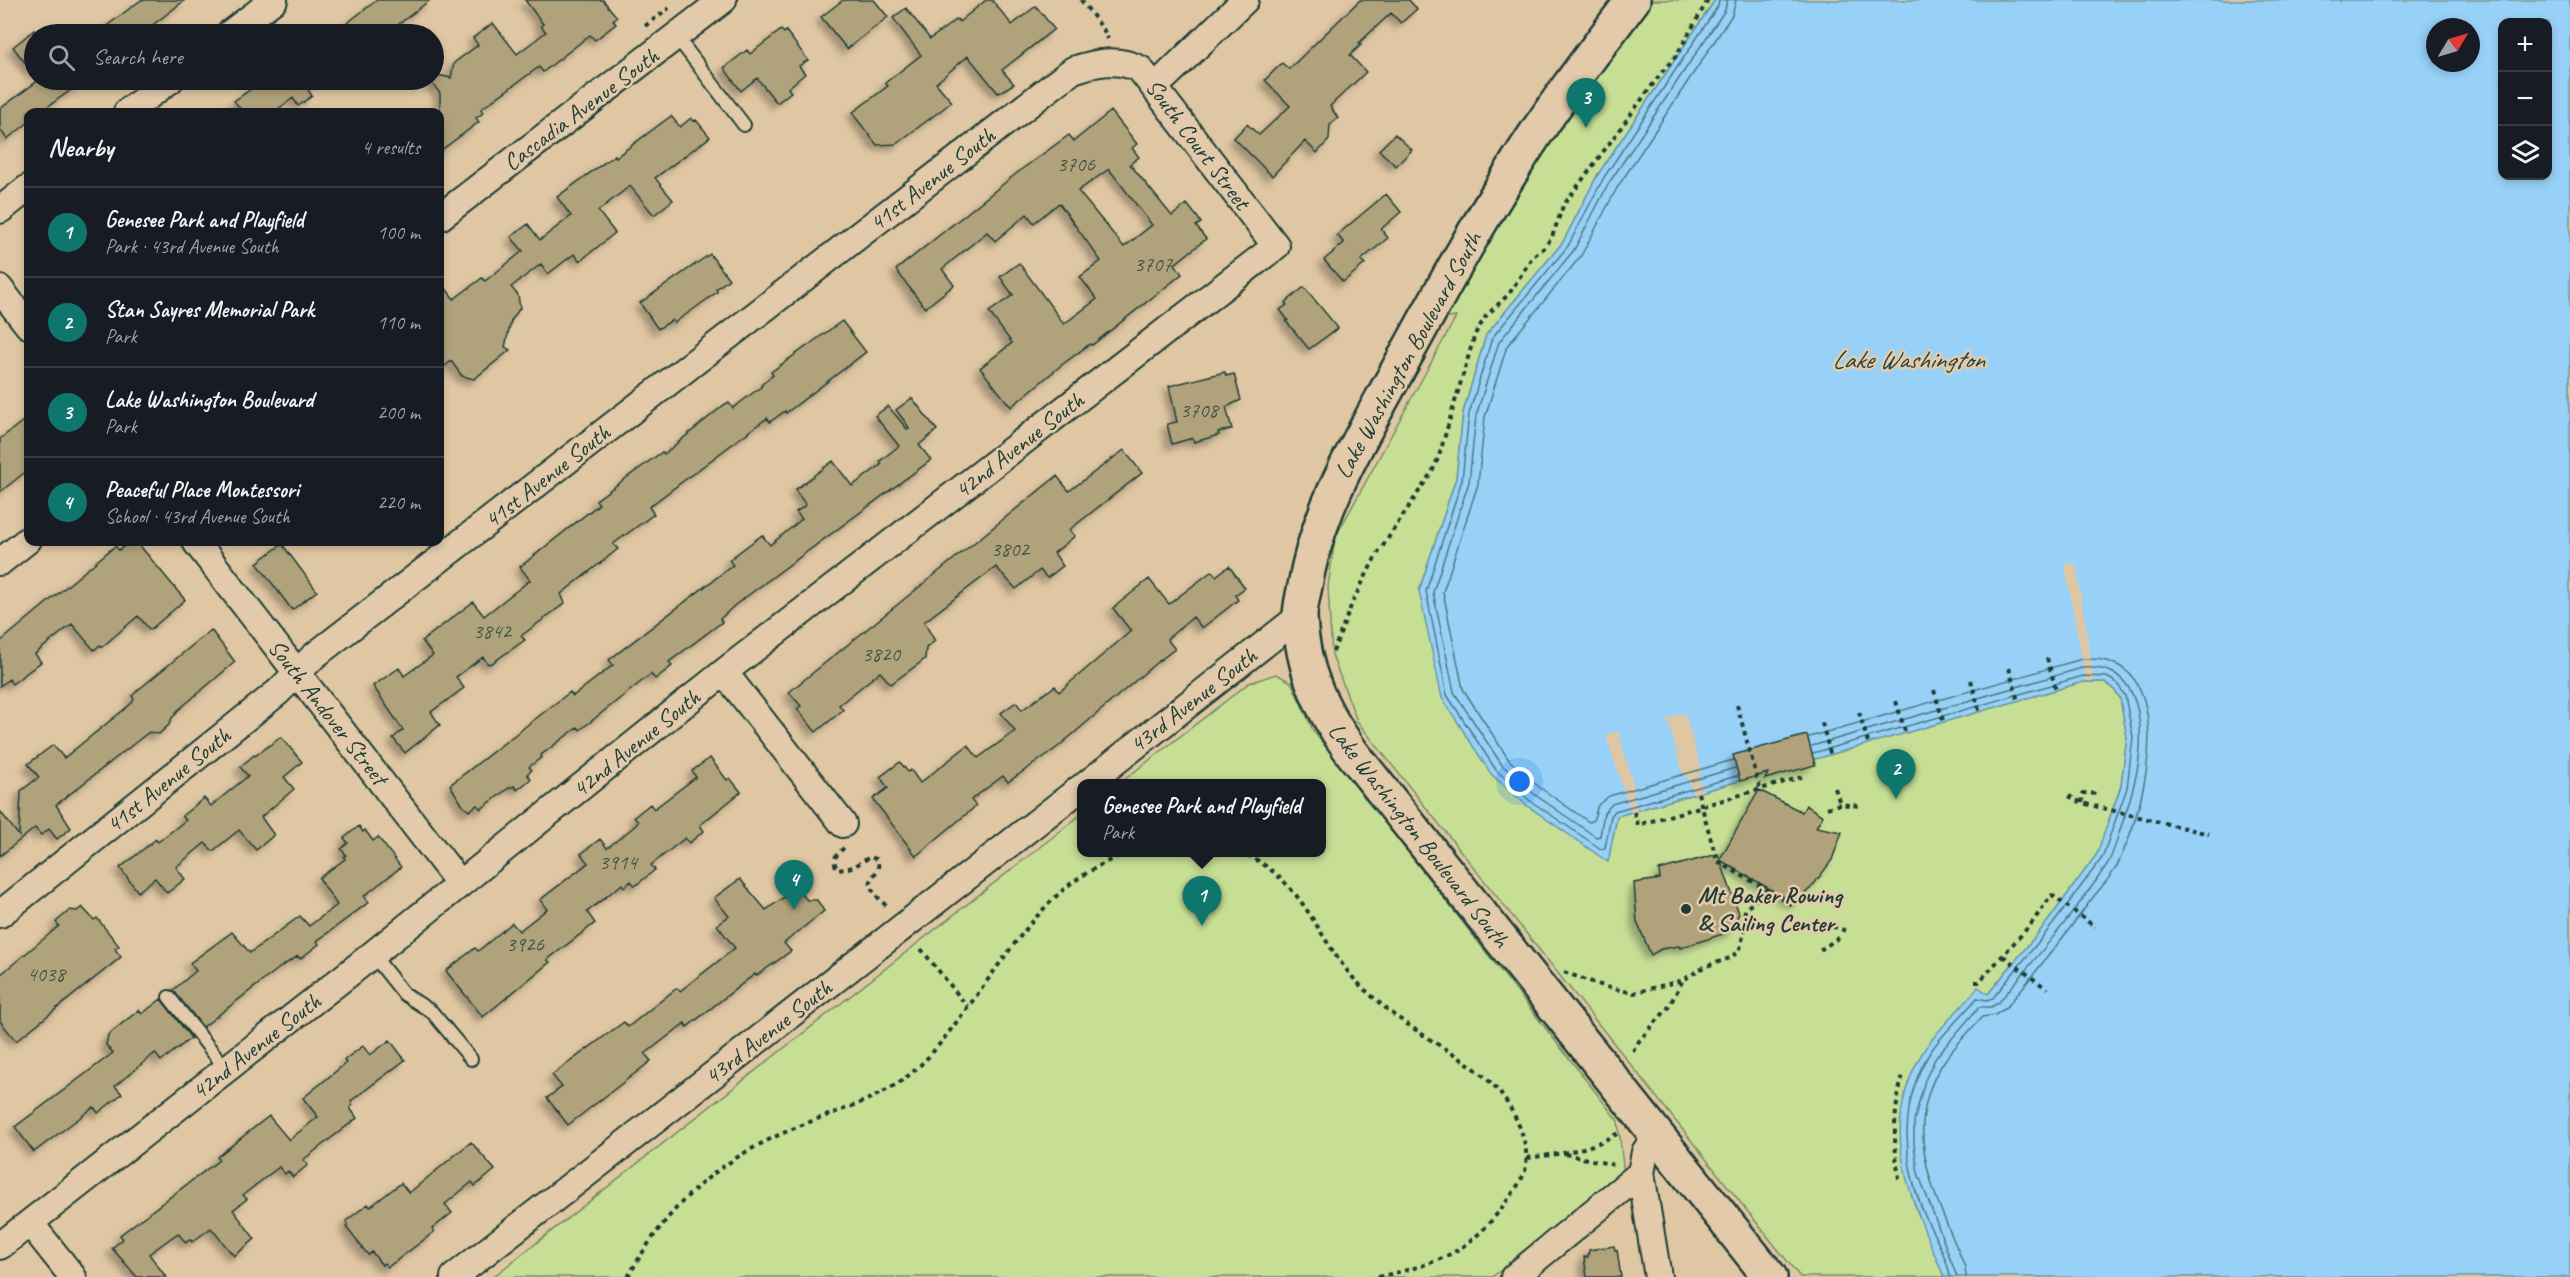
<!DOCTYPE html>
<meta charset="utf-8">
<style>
:root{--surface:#171b24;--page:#242831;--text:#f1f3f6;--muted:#9ea1a6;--line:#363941;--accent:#0f766e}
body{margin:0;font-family:Caveat,sans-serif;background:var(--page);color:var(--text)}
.controls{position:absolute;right:18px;top:18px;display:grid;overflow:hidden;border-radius:12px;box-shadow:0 3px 9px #0003}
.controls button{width:54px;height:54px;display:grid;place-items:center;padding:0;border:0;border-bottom:2px solid var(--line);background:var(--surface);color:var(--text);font:30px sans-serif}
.compass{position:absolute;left:2426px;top:18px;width:54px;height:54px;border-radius:50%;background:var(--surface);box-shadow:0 3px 9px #0003;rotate:52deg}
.you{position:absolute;left:1520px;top:782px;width:21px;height:21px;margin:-15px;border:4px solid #fff;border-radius:50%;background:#1a73e8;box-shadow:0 0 0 9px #1a73e833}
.badge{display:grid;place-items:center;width:39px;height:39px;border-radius:50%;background:var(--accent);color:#fff;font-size:20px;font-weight:700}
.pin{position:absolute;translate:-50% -50px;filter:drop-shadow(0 2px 3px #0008)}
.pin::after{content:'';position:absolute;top:32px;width:21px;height:18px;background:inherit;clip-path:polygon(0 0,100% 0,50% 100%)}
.popup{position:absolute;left:1077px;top:779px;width:249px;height:78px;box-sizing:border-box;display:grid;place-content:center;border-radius:12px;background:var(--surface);filter:drop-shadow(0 2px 4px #0005);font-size:20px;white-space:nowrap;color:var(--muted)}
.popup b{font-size:22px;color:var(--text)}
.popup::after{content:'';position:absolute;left:50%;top:100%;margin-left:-12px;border:12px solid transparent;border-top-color:var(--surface)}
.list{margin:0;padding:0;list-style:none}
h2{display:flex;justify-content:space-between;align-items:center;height:78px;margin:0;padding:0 24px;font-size:26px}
h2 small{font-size:20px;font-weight:400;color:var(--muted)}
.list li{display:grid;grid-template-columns:39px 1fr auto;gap:18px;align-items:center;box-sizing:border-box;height:90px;padding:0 24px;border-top:2px solid var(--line)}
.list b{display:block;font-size:22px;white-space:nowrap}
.list p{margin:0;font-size:20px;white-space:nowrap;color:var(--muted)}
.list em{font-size:20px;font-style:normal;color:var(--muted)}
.icon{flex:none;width:33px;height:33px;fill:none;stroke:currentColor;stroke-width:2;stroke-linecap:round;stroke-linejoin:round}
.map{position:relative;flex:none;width:2570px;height:1277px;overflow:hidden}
.search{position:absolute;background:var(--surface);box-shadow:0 3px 9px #0003;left:24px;top:24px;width:420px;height:66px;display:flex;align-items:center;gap:15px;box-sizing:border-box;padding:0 21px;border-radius:33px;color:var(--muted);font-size:22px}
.panel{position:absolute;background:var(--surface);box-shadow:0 3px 9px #0003;left:24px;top:108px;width:420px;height:438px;border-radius:12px}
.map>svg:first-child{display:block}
.green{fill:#c7df95;stroke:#738e64;stroke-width:1.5}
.water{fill:#97d1f7;stroke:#6796a9;stroke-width:1.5;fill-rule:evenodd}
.pier{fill:#e0c7a3}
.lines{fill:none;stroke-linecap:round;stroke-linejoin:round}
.shore{stroke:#4f7882;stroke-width:1.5}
.building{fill:#b0a37c;stroke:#1f3d34;stroke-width:1.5;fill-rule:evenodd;filter:url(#shadow)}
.lane-casing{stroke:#1f3d34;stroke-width:16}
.street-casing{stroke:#1f3d34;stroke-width:30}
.secondary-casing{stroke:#1f3d34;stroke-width:38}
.path{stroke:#1f3d34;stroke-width:4;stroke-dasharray:4.5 4.5;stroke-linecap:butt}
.lane{stroke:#e3caab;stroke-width:12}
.street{stroke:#e3caab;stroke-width:26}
.secondary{stroke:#e3caab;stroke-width:33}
.poi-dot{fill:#1f3d34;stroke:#e3caab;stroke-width:2}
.labels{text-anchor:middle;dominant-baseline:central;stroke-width:5;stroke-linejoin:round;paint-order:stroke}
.number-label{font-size:21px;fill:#435646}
.street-label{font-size:24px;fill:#1f3d34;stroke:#e3caab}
.poi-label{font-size:24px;font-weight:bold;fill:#1f3d34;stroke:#e3caab;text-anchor:start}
.water-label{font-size:26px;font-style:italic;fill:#25443e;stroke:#e3caab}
</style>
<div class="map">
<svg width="2570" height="1277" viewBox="0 0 2570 1277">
<defs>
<filter id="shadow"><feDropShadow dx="-5.5" dy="5.5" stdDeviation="3" flood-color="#0004"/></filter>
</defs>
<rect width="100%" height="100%" fill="#e0c7a3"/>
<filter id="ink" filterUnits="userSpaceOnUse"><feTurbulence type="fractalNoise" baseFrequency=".0167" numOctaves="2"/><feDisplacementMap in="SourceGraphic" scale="12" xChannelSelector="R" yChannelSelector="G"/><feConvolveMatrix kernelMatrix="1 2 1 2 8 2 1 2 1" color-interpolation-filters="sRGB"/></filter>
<g filter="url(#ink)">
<path class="green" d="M1633 0H1715L1597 176 1563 242 1486 335 1463 413 1456 478 1419 591 1525 804 1608 861 1617 816 2083 682H2104L2113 688 2120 698 2127 737 2121 786 2097 854 2048 921 1987 995 1978 988C1939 1034 1911 1057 1901 1119L1938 1261 1944 1277H1800L1357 721 1332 655 1328 587 1335 538 1456 317 1424 321Z
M1276 674 1291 682 1314 732 1618 1121 1624 1175 1492 1277H493L1082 814V852H1322V784L1120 783 1249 683Z"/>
<path class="water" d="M1715 0H2570V1277H1944C1913 1201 1874 1131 1924 1050 1939 1028 1961 1008 1978 987L1988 994 2048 921 2097 854 2121 786 2127 737 2120 698 2113 688 2104 682H2083L1617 816 1608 862 1525 804 1491 774 1442 698 1419 591 1456 478 1463 413 1486 335 1563 242 1597 176ZM2502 22H2548V176H2502ZM2435 27H2471V63H2435Z"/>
<path class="pier" d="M2070 562 2076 565 2094 681H2086L2065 567Z
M1685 713 1702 772 1698 774 1703 791 1693 794 1688 777H1684L1667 718Z
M1618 731 1635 792 1632 793 1637 811 1631 813 1606 735Z"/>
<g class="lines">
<path class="shore" d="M1719 0 1718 6 1603 179 1568 246 1492 338 1469 414 1462 480 1426 591 1447 695 1496 770 1529 800 1601 849 1605 848 1611 816 1615 811 1737 776
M1727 0 1725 10 1609 183 1574 250 1499 342 1476 416 1469 482 1433 592 1454 692 1502 765 1534 794 1596 837 1600 836 1604 813 1612 804 1735 768
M1809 737 2082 659C2113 657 2135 669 2144 700 2158 749 2139 819 2118 864 2111 878 2097 891 2088 904 2062 940 2034 974 2006 1008L1995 1015 1982 1017C1969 1032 1954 1046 1943 1063 1898 1133 1938 1200 1965 1267L1966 1277
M1812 746 2082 668C2111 666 2127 676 2136 704 2148 747 2133 793 2119 833 2116 843 2113 854 2108 863 2076 912 2036 958 1998 1003L1991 1007H1979L1936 1057 1925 1080 1914 1121V1144L1918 1173 1957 1277
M1813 753 2083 676 2107 677 2117 683 2125 696 2133 737 2127 788 2102 858 2053 924 1993 998 1987 1000 1977 998C1962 1016 1942 1034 1929 1054 1900 1101 1902 1159 1922 1209 1930 1230 1947 1254 1950 1277
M1733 760 1609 796 1598 805 1593 821 1589 822 1539 787 1509 760 1463 689 1443 592 1478 484 1485 417 1507 346 1581 256 1617 188 1732 15 1736 0"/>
</g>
<path class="building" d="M141 0H185L141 34H96Z
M377 0H430L386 34H333Z
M525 0H603L617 17 613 20 616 24 595 40 590 35 543 72 539 67 481 109 483 113 476 118 479 122 440 151V93L429 80H434V74L451 78 454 63 478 45 473 38 493 23 517 54 546 32 541 26 543 24Z
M843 0H874L888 17 847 49 821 17Z
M986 0H992L1012 25 1036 6 1054 29 1002 70 1014 84 998 93 968 56 936 83 952 102 896 144 877 145 852 113 888 86 885 83 921 55 893 18 906 8 930 39 957 19 959 22Z
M1360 0H1409L1417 9 1401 23 1391 13 1359 43 1361 45 1350 55 1366 72 1330 106 1338 118 1330 125 1329 140 1317 153 1305 141 1272 176 1234 138 1247 124 1259 135 1290 106 1265 80 1282 63 1289 69Z
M34 30V74L13 47Z
M781 30 784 33 786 31 808 60 799 66 805 74 788 88 791 92 777 103 757 78 741 91 724 68 747 50 750 54Z
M39 80H85L40 112H28V123L7 139 0 129V109Z
M264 80H319L307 88 312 96 298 106 293 98 274 112H243L234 101Z
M1111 111 1137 144 1132 148 1139 157 1130 164 1172 216 1187 204 1198 218 1201 223 1196 226 1206 239 1175 264 1182 274 1092 345 1090 344 1059 367 1011 407 980 368 1012 343 989 312 1013 295 1000 277 1019 263 1064 324 1097 299 1080 277 1101 261 1059 203 1034 223 1027 214 995 241 987 232 942 269 954 285 925 308 896 270 1022 169 1069 135 1074 141ZM1109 169 1152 225 1124 247 1078 191Z
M671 116 680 127 691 118 694 121 696 120 710 137 655 178 673 200 654 215 630 186 598 211 615 233 580 261 574 254 548 274 541 264 511 287 518 295 520 308 511 321 505 347 510 350 474 379 462 376 451 361 440 370V281L454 299 482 278 485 281 523 251 511 237 528 224 540 240 571 216 557 197 615 155 616 157Z
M1395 134 1412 150 1396 166 1379 150Z
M1386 194 1401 212 1381 229 1388 238 1361 260 1365 264 1343 282 1324 260 1344 243 1337 235Z
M710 254 729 279 716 289 717 292 698 306 674 323 672 320 658 329 640 303Z
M1304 287 1338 328 1309 349 1286 321 1288 320 1280 310 1287 305 1285 303Z
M842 321 866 352 786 413 785 411 770 422 767 418 649 507 654 514 613 544 618 549 561 594 565 603 521 636 525 640 492 663 488 664 483 657 456 677 464 688 431 712 440 725 405 753 393 738 403 730 373 686 399 668 404 676 433 655 422 641 473 602 484 616 520 588 530 580 520 567 599 504 596 500 662 452 664 454 725 404 729 403 733 408 762 386 761 385 773 375 771 372Z
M1225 372 1226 376 1234 374 1241 400 1226 407 1232 429 1218 432 1219 435 1194 442 1193 438 1172 444 1167 424 1177 422 1169 386Z
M912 398 937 430 919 445 931 460 735 605 720 619 722 622 669 662 672 666 655 679 651 674 580 730 578 727 541 755 542 757 529 767 532 770 527 774 531 779 517 790 514 786 509 788 481 809 477 805 469 811 463 806 450 785 570 692 573 696 613 665 609 660 733 565 729 560 762 535 770 545 802 519 796 512 806 505 795 490 833 461 852 486 882 464 880 461 899 446 875 416 888 406 907 429 909 428 906 423 896 410Z
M28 417V470L0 492V439Z
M1124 450 1142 473 1069 530 1075 536 1054 553 1063 566 1047 578 1040 570 1016 589 996 567 924 622 935 641 926 648 925 659 891 684 880 672 839 705 843 710 816 732 797 709 801 706 789 692 1057 476 1069 491Z
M129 542H137L185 600 150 630 138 616 102 647 100 645 94 650 72 624 35 654 41 662 12 684 9 679 0 686V642L115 546 119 550Z
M282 544 317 591 292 610 257 563Z
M1229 566 1245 588 1235 595 1238 600 1202 628 1193 617 1167 639 1175 649 1156 663 1058 747 1008 782 1003 776 971 800 976 806 916 856 873 799 888 788 880 777 900 762 908 772 911 770 920 783 968 745 978 758 1015 731 1001 713 1016 702 1022 710 1055 686 1059 692 1131 631 1113 608 1149 579 1169 604 1212 571 1216 576Z
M211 630 235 662 176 712 177 713 172 718 169 725 159 734 149 732 56 805 71 828 57 839 49 829 41 835 35 828 0 856V811L19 836 21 791 39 777 28 764 53 745 64 758 132 703 134 699 132 696 138 690Z
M1807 735 1815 765 1765 779 1768 773 1740 781 1733 755Z
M281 737 302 762 284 777 294 789 261 817 274 835 256 850 239 830 213 851 205 843 176 867 185 879 167 893 155 878 138 892 120 868 156 839 158 842 186 820 182 816 204 798 211 806 248 776 240 767 254 755 255 756Z
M710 758 727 780 730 778 741 792 700 825 704 831 689 843 685 838 651 865 655 870 635 886 631 881 624 887 622 884 587 912 595 923 547 960 550 962 483 1017 446 971 475 948 478 951 512 923 519 931 547 909 540 900 588 863 581 854 600 839 607 848 636 825 638 822 634 817 650 804 654 809 696 777 692 771Z
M1759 790 1802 812 1806 805 1823 816 1816 827 1842 832 1832 860 1812 887 1794 903 1720 860 1739 913 1732 931 1680 948 1679 946 1661 949 1651 955 1637 922 1634 883 1660 879 1659 870 1718 854 1720 859Z
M359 826 363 832 365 830 373 841 378 837 401 867 364 896 369 902 317 941 319 944 300 959 298 956 282 966 203 1027 173 990 196 971 190 963 232 932 250 953 300 916 309 926 337 905 319 878 345 859 344 857 346 855 341 849 348 843 344 838Z
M740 879 766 910 797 888 807 900H817L824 911 784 943 791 951 756 976 755 974 687 1027 685 1023 645 1054 651 1061 568 1125 547 1098 562 1087 552 1075 624 1022 628 1027 677 988 680 991 735 948 717 925 729 916 714 898Z
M82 907 94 920 97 918 119 946 115 949 121 957 16 1041 0 1021V975L59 926 56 922 70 910 77 911Z
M161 999 191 1038 161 1061 155 1053 115 1086 122 1094 98 1113 94 1107 34 1152 15 1127 113 1053 106 1045 108 1035 139 1010 142 1014Z
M390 1040 405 1060 351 1101 353 1105 350 1108 357 1118 303 1160 308 1165 293 1177 288 1171 285 1174 279 1167 243 1195 247 1199 233 1210 255 1239 234 1256 211 1228 192 1242 190 1239 186 1243 178 1233 149 1254 166 1277H137L112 1248 123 1239 120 1235 219 1160 217 1157 269 1116 289 1140 318 1117 303 1098 346 1063 344 1060 363 1046 370 1055Z
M471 1142 495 1170 475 1186 472 1182 445 1204 452 1213 432 1229 434 1232 388 1267 384 1263 382 1265 372 1252 368 1255 346 1227 348 1225 346 1221 368 1204 370 1207 401 1183 409 1193Z
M1614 1246 1615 1250H1617L1621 1277H1587L1584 1257H1588L1589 1250Z"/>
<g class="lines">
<g class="lane-casing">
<path id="lane" d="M676 36 744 125
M373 955 404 994 432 1012 471 1059
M169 997 227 1070"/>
</g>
<g class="street-casing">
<path id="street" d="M229 34 274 0
M1155 87 1245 0
M127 112 170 80
M0 210 28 188
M440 217 723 0
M0 289 28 325
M196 542 460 884
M0 562 28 540
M724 672 843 824
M1087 784 1300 616
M0 914 278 692 314 656 1073 70C1097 62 1117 58 1140 69L1276 246 724 672 352 971 0 1246
M1656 1135 1645 1152 1641 1173 1658 1277
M30 1223 73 1277
M454 1277 1082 787
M1514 1277 1641 1173"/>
</g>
<g class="secondary-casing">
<path id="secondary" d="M1633 0C1590 57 1547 113 1510 174 1466 243 1428 315 1389 386 1354 450 1317 513 1305 586 1303 595 1300 607 1300 617 1302 671 1322 711 1353 754L1770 1277"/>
</g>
<path class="path" d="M1081 0 1103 29 1108 39
M645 26 669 8
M1333 652 1353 601 1375 558 1433 470 1439 456 1475 334 1486 316 1509 294 1533 256 1544 248 1552 237 1563 206 1662 72 1676 56 1708 0
M2047 658 2056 690
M2009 668 2018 701
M1971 680 1980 714
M1934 690 1944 724
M1896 701 1906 735
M1737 705 1760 789
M1859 712 1869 746
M1822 723 1831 757
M1835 788 1840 804
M1698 793 1717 861 1796 907
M2069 796 2082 803 2209 834
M2082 803 2083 793 2098 794
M1827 808 1840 804 1860 806
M1634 812 1638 825 1805 776
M844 848C836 854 830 861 839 870L853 867 870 857 876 859C884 872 868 875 871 886 873 894 882 901 887 907
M1239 852C1250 855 1257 860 1267 867 1310 898 1323 948 1359 984 1377 1002 1397 1018 1419 1032 1443 1049 1473 1063 1493 1085 1512 1105 1532 1143 1525 1171 1521 1182 1513 1193 1506 1202 1469 1254 1437 1264 1377 1277
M1824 924 1847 931
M921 949 968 1007
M1820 950 1840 937
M2003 956 2047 989
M1564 972 1606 987 1634 993 1683 980 1704 967 1730 958 1738 952 1742 944 1745 909 1755 901 1763 888
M1975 982H1979L2031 924 2052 895 2095 927
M1633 1051 1639 1041 1668 1008 1683 980
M1565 1154 1614 1165
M1527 1158C1560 1154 1591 1150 1620 1132
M1899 1179C1893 1139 1893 1113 1903 1074
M628 1277C671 1200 720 1158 802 1125 836 1111 871 1102 901 1081 931 1060 949 1031 971 1003 999 965 1027 922 1063 890 1081 874 1104 864 1125 852"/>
<use href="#lane" class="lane"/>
<use href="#street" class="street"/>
<use href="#secondary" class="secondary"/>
</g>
</g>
<circle class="poi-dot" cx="1686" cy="909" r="6"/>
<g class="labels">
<g class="number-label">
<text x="1076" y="164">3706</text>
<text x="1153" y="264">3707</text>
<text x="1199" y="410">3708</text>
<text x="1010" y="549">3802</text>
<text x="492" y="631">3842</text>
<text x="881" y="654">3820</text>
<text x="618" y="862">3914</text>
<text x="525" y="944">3926</text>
<text x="46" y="974">4038</text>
</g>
<g class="street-label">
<text transform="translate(581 109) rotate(-37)">Cascadia Avenue South</text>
<text transform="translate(1198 144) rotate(53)">South Court Street</text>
<text transform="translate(932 179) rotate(-38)">41st Avenue South</text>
<text transform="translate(1408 355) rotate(-61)">Lake Washington Boulevard South</text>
<text transform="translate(1019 445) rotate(-38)">42nd Avenue South</text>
<text transform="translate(547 476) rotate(-38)">41st Avenue South</text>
<text transform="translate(1193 700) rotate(-38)">43rd Avenue South</text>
<text transform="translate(328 712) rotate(52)">South Andover Street</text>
<text transform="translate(636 743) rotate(-39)">42nd Avenue South</text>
<text transform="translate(168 780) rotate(-39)">41st Avenue South</text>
<text transform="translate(1419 835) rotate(52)">Lake Washington Boulevard South</text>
<text transform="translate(768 1032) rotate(-38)">43rd Avenue South</text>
<text transform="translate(256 1046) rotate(-38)">42nd Avenue South</text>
</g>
<g class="poi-label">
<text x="1698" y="895">Mt Baker Rowing<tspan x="1698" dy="28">&amp; Sailing Center</tspan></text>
</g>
<g class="water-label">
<text x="1908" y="359">Lake Washington</text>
</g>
</g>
</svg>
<div class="controls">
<button>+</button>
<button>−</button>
<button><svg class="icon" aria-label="layers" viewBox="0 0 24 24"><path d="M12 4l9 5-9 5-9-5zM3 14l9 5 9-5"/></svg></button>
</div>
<svg class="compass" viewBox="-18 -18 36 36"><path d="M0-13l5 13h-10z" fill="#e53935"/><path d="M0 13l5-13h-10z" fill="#9ea1a6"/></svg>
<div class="you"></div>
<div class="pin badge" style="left:1202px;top:926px">1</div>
<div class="popup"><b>Genesee Park and Playfield</b>Park</div>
<div class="pin badge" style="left:1896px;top:799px">2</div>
<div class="pin badge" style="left:1586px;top:128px">3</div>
<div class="pin badge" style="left:794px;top:910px">4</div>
<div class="search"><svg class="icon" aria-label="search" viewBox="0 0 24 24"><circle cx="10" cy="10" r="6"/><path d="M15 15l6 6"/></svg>Search here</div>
<section class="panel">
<h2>Nearby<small>4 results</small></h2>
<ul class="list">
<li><span class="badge">1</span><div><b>Genesee Park and Playfield</b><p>Park · 43rd Avenue South</p></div><em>100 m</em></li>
<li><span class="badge">2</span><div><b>Stan Sayres Memorial Park</b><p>Park</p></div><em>110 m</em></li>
<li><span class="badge">3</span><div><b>Lake Washington Boulevard</b><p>Park</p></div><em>200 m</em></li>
<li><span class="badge">4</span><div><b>Peaceful Place Montessori</b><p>School · 43rd Avenue South</p></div><em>220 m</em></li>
</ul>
</section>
</div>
